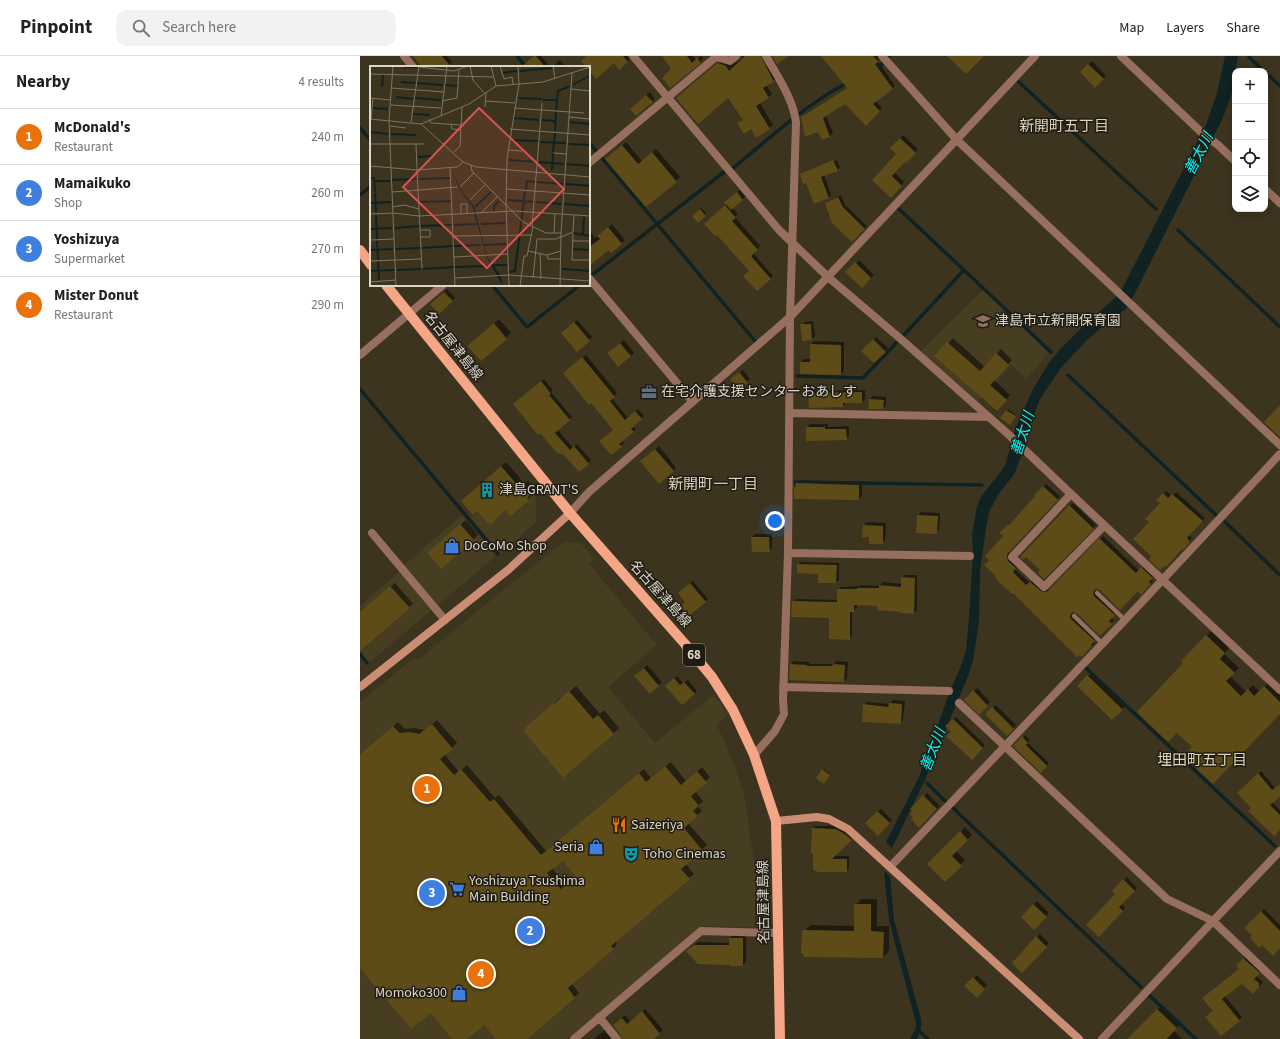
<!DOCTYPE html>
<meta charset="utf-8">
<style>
:root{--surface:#fff;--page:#f2f2f2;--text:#202124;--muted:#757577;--line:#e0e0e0;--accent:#7c3aed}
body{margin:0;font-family:"Source Sans 3","Noto Sans JP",sans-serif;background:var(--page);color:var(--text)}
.controls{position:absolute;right:12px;top:12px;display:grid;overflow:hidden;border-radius:8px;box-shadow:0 2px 10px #0003}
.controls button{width:36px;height:36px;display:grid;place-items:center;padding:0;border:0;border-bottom:1px solid var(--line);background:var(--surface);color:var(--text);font:20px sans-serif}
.you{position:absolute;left:415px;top:465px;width:14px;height:14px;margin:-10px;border:3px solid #fff;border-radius:50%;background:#1a73e8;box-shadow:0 0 0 6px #1a73e833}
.badge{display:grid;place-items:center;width:26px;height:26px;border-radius:50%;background:var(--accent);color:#fff;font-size:13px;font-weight:700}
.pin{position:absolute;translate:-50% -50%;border:2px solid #fff;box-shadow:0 1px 4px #0006}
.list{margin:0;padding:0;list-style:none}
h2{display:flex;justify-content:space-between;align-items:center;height:52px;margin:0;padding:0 16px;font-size:17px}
h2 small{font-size:13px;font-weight:400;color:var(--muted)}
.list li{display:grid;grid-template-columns:26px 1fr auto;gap:12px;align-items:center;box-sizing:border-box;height:56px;padding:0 16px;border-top:1px solid var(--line)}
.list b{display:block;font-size:15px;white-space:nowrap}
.list p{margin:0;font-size:13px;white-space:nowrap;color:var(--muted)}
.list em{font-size:13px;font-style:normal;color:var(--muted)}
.icon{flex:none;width:22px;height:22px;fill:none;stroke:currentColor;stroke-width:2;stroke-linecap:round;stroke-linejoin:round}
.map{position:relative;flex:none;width:920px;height:983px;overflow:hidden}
header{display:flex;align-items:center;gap:24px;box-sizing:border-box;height:56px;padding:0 20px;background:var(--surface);border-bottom:1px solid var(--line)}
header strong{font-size:19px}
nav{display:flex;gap:22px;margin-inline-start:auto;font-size:14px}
.search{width:280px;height:36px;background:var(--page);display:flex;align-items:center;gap:10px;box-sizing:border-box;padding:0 14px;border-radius:12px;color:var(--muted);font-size:15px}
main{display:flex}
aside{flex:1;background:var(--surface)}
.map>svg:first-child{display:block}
.built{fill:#473d20}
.water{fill:#102222}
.shadow{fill:#0007;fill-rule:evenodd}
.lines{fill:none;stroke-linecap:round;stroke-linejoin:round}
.stream{stroke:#102222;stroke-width:3.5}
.building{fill:#5d4c17;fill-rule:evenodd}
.lane{stroke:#966f5f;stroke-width:4.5}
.street{stroke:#966f5f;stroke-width:8}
.secondary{stroke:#cb8e75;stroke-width:8}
.primary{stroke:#f5a686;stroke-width:10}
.labels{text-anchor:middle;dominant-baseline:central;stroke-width:3;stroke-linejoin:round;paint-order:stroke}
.shield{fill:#201c13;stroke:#a39e92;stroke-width:1}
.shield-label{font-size:13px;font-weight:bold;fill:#dbd6c9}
.poi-label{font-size:14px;fill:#dbd6c9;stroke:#201c13;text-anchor:start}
.street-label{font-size:14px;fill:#dbd6c9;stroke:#201c13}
.neighbourhood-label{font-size:15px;fill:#dcd2b9;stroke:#201c13}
.water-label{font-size:15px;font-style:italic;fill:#00fafb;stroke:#201c13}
.inset-river{fill:none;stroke:#102222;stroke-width:2}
.inset-road{fill:none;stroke:#7c7563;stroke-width:1}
.view{fill:#d75450;fill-opacity:0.15;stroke:#d75450;stroke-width:2}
.inset-edge{fill:none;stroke:#dbd6c9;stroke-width:2}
</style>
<header>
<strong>Pinpoint</strong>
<div class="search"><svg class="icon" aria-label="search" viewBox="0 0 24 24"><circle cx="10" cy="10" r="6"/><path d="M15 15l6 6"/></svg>Search here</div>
<nav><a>Map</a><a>Layers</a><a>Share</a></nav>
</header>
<main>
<aside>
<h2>Nearby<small>4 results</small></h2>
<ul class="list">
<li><span class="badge" style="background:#e8710a">1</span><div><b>McDonald's</b><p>Restaurant</p></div><em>240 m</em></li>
<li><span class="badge" style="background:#3f7fe0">2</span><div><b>Mamaikuko</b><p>Shop</p></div><em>260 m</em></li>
<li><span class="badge" style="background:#3f7fe0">3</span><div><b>Yoshizuya</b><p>Supermarket</p></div><em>270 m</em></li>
<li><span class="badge" style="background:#e8710a">4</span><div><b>Mister Donut</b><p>Restaurant</p></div><em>290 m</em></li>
</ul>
</aside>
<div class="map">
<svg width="920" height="983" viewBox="0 0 920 983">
<rect width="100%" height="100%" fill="#3c341f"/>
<path class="built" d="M623 234 689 297 666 323 651 309 618 345 560 296Z
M160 421 176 441V466L141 497 111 462Z
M102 459 136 500 78 549 43 510Z
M204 486 221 487 234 503 229 508 297 589 248 631 295 687 353 639 369 657 357 669 372 703 384 737 396 819 394 871 343 870 207 983H0V646L54 602 58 604 154 525Z
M40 515 73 553 9 607 0 596V550Z"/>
<path class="water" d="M865 0H878L871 40 862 64 772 243 766 253 751 263 727 284 700 313 680 343 669 371 666 386 655 417 638 439 629 456 626 472 620 515 619 566 613 605 608 620 564 726 532 792 526 786 559 721 589 638 601 610 606 595 609 562 613 496 612 479 616 455 620 442 645 410 655 374 673 333 689 307 701 292 732 262 755 242 762 233 846 69 857 37Z
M524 815 530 820 534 864 561 963C562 970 560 977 557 983H550L556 972V967L529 864Z"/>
<path class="shadow" d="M55 0H87L92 6 86 11H64Z
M175 0H181L190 11H171Z
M227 0H267L270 3 267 6H254L229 13V11H227Z
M303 0H333L336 4 341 0 343 2 340 6 312 13Z
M382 0H405L417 22 413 25 406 29 412 38 400 47 413 69 396 81 391 72 378 68 383 63 369 40 321 38 361 5 376 7 382 2Z
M472 0H519L521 2 518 5 535 30 516 45 522 52 506 68 485 47 466 59 473 77 470 80 462 83 459 75 442 61 445 58 487 32Z
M200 4 206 11H192Z
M732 5 746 20 735 31 721 16Z
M290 36 295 43 292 46 274 50Z
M543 79 558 93 546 106 545 105 534 116 544 126 531 140 513 124 538 98 531 92Z
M266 86 282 105 296 93 320 121 316 125 251 99Z
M477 104 480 111 477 114 464 119 471 139 469 141 443 118Z
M380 134 386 140 372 152 378 158 375 161 400 190 393 197 413 220 410 223 391 215 357 177 345 168 367 148 368 143Z
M481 139 485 149 507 170 492 185 466 147 469 145Z
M341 152 347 158 339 166 333 160Z
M252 168 265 184 251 196 249 192 229 209V174L235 182Z
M499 204 514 219 502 231 487 216Z
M87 233 95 242 92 245H74Z
M139 263 151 277 121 304 113 285Z
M217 264 232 281 229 284 205 274Z
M453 265 455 280 452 283 442 269 445 266Z
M516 281 528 292 514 306 504 293Z
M593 282 625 311 641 293 652 304 634 324 650 339 641 349 576 300Z
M264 284 274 297 271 300 251 294Z
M454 285 484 286V315L481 318 441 306 444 303H451V288Z
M226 299 257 337 252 342 268 362 278 353 284 360 273 370 276 373 262 385 264 387 251 398 254 373 207 314Z
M383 314 390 323 379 333 375 320Z
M184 323 193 334 191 336 212 361 197 373 213 392 217 388 231 404 228 407 205 398 154 348Z
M505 334V343L502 346H486V347L483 350 449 338 452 335Z
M513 340 526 341V349L523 352 510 343Z
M648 353 656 359 651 366 642 362Z
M450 368H468V371L489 370V380L486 383 447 384V371Z
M299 390 316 412 313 415 284 403Z
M146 406 165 428 168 425 176 433 171 437 173 439 168 443 145 453 107 441Z
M440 424 502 427V440L498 443 435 431Z
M686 428 700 440 651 493 649 496 651 502 658 509 655 513 670 527 674 523 684 533 689 534 692 532 743 480 779 515 785 509 795 519 791 523 793 525 781 537 778 534 740 533 736 532 737 537 757 556 751 562 754 564 740 578 717 556 713 555 714 560 737 582 733 585 735 587 722 600 637 520 631 504 644 480 641 477 651 466 653 467Z
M806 435 812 440 816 436 845 462 829 479 832 482 823 492 792 500 790 466 801 447 798 444Z
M713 447 736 469 684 522 682 514 666 500 661 501Z
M561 456 580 457 579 474 576 477 558 459Z
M106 464 118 479 81 512 73 493Z
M507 466 526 467 525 484 522 487 510 480 504 469Z
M395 478H412V492L409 495 392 481Z
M441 506 479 507V524L476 526H459V517L438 508Z
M545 519H557V554L554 557 518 549 497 548V552L492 555V580L489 583 470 561 433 546 436 543 478 544V534L481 531 500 530 501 529 519 530 523 526 542 528V522Z
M333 525 348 543 345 545 326 546 322 534Z
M35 527 53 548 0 588V557Z
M851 575 869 592 864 598 879 612 870 620 886 636 893 629 900 636 909 626 920 637V657L833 691 824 607 823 605Z
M434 605 450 606 449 608H474L477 605 488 606 487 622 484 625 431 608Z
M287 609 302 626 290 637 278 617Z
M731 617 765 650 752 663 719 630Z
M317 620 323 627 328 624 337 635 334 638 307 630Z
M216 630 240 658 244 654 259 672 253 678 170 668 200 642 201 643Z
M617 632 630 646 619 657 605 644Z
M533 644 545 645 543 664 540 667 504 649 507 646 530 648Z
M636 649 656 669 647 679 627 658Z
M596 661 625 689 612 702 587 670Z
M77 664 97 687 85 699 99 716 107 709 135 742 139 739 186 795 284 713 291 722 311 706 326 725 342 711 350 721 335 735 343 745 338 750 342 755 328 767 347 789 326 808 334 818 255 885 257 888 253 893 212 928 219 937 165 983H137L124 968 106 983H93L71 955 0 911V698L38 666 45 673 54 672 65 674ZM203 803 216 820 206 829 192 812Z
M665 679 670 684 667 686 689 707 681 715 654 690Z
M464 713 470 718 464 726 457 722Z
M901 715 915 732 920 728V740L912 746 920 754V772L892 752 878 737Z
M567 737 580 750 559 771 553 755 551 753Z
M521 753 532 764 518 778 506 767Z
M455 770H479L494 781 473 800H489V812L487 815 454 813 453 773Z
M605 771 612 779 596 795 605 804 585 824 569 808Z
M767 821 777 832 761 848 765 852 739 880 756 838 753 835Z
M501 843H517V870H529V895L523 901 443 876 451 869 495 870V849Z
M677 845 689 857 674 873 662 861Z
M904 853 920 869V891L894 879 886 872Z
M680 878 689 887 662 915 654 907Z
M373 879 386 880V906L383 909H371L330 892 338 886 370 887V882Z
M886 900 902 914 896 920 903 926 893 937 882 927 865 940 882 961 879 964 854 955 880 913 877 910Z
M617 919 627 929 617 941 606 930Z
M802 949 821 967 814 975 822 983H769Z
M285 953 303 974 292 983H263L257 966 265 959 270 965Z
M246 973 256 983H234Z"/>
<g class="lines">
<path class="stream" d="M157 0 166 11
M889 1 904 15
M514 13 520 10 530 0
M905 16 920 30
M659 26 796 153
M0 72 11 85
M229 86 236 95
M241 101 395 285
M0 139 11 130
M539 153 691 296
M818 174 920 271
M232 219 364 116 372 113C409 83 445 49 487 27
M132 229 167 271 220 229
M543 280 604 214
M708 319 856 459
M437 320 503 322 536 287
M0 333 138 498
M435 426 622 429
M865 466 920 519
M0 598 7 607
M725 611 915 790
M567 727 586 746
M592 751 781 931
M790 940 836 983
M559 975 568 983"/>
</g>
<path class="building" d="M53 0H82L91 11H62Z
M174 0H176L185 11H161Z
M226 0H263L268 6 259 14 254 7 236 23 229 14V11H226L221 5Z
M302 0H327L332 7 337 2 341 7 310 32 302 22 311 13Z
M385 0H401L414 26 403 32 409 42 396 50 410 73 396 82 391 73 384 78 377 67 383 64 368 42 338 68 316 42 356 8 358 7 366 10 369 15Z
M412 0H429L417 8Z
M461 0H513L519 6 515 8 533 33 513 48 520 55 506 70 485 48 463 62 470 81 462 84 458 76 445 81 441 61 487 32Z
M587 0H624L606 18Z
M728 8 744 23 735 32 720 16Z
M286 39 293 46 276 60 270 53Z
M540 82 556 97 546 107 545 106 532 120 542 130 531 142 512 124 536 98 530 92Z
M262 89 278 108 292 96 317 126 286 151 245 103Z
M473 104 478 115 461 121 469 142 454 148 446 127 443 128 440 118Z
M377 136 383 144 371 154 364 146Z
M478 141 483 151 505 173 492 186 472 167 465 147Z
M365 149 376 162 372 165 398 194 391 200 411 223 397 235 383 220 389 215 357 179 355 180 344 168Z
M340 153 346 160 338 167 332 160Z
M248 171 262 188 251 197 249 194 229 210V191L240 183 237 180Z
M495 206 511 222 502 232 485 216Z
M84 236 93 245 79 258 70 248Z
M214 266 230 285 217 296 201 277Z
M134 267 147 283 121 305 107 290Z
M440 268H451L452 284 442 285Z
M513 283 526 296 514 307 501 295Z
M587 286 620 315 636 297 649 309 630 329 647 344 637 355 574 300Z
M260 287 271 300 258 311 247 297Z
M450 288 481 289V319L440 318V306H450Z
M222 301 255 341 250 345 265 364 275 355 282 363 271 373 274 376 259 388 262 391 251 399 239 385 253 374 231 347 229 349 203 317Z
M379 316 388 327 379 334 370 323Z
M181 325 191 338 189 339 210 364 195 377 210 394 214 390 229 408 219 416 204 399 197 397 180 377 178 379 153 348Z
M502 336V347H483V351L449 352 448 337Z
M509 343 524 344 523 353H508Z
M920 349V381L904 366Z
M646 354 656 360 650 369 640 362Z
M446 371H465V373H486L487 384 446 385Z
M295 393 314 415 299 428 280 405Z
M141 410 160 432 163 429 172 438 167 442 169 444 151 460 145 454 130 469 117 455 113 459 101 445Z
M436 427 499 429V444L434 443V431H436Z
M683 430 698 444 648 497 647 500 648 505 656 512 653 516 666 529 670 526 681 535 685 536 688 535 739 482 776 517 781 511 793 522 789 526 791 528 781 539 778 535 760 554 740 534 736 533 734 535 733 538 734 540 755 559 749 565 752 568 740 580 717 557 713 556 711 558 710 561 711 563 735 585 731 589 732 590 722 601 719 599 717 601 653 537 652 538 635 522 636 520 624 509 629 504 625 500 643 480 639 477 648 468 649 469 675 440 674 439Z
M803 437 808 442 812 438 843 465 827 482 830 486 823 494 822 493 806 511 804 510 800 514 789 504 791 500 773 483 789 466 785 463 800 447 796 444Z
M709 449 734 473 684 523 678 517 680 514 666 501 663 504 660 501Z
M557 459 578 460 577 478 556 477Z
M100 468 114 484 81 513 67 497Z
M503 469 523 470V488H509V481H502Z
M391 481H409L410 496H392Z
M437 508 477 509 476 527H458V518L437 517Z
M541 521 555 522 554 558 540 557V556L517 554V550L494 549V556H490V584L469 583V562L431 561 432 545 477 546V533H497V532H519V529L541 531Z
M330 527 346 546 329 560 320 550 325 546 318 537Z
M30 530 50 552 0 595V556Z
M846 579 865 597 860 603 875 617 866 625 881 640 888 633 894 640 904 630 920 646V658L853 728 823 700 832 691 817 677 808 686 777 656 823 607 821 605Z
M430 608 447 609V610H472L473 608 485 609 484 626 429 624Z
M284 612 299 630 290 638 274 620Z
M727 619 763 654 752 664 717 630Z
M314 622 320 629 324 626 335 638 322 649 305 630Z
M613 634 628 650 619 659 604 644Z
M209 635 233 663 238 659 254 678 203 722 163 674 193 647 194 648Z
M529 647 542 648 541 668 502 666 503 648 528 651Z
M632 651 654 673 647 680 625 658Z
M593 663 623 692 612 704 586 680 591 676 585 670Z
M72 668 93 693 80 703 94 719 101 713 130 746 134 743 181 799 279 717 286 726 305 710 321 729 337 715 347 727 331 740 339 750 333 755 338 760 324 772 343 795 321 813 330 823 251 890 254 893 208 932 215 942 167 983H136L124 969 107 983H92L71 957 51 973 0 912V698L33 670 40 677 49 676 59 678ZM203 805 215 820 201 833 187 817Z
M662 680 668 687 666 689 687 710 681 717 653 690Z
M462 713 470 719 464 728 456 722Z
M898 717 912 734 920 728V741L910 749 920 759V774L914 780 888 755 891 752 877 737Z
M563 739 577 753 559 772 551 763 553 761 550 758 552 755 550 753Z
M517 755 530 767 518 780 505 767Z
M452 772 476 773 485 778 492 784 472 803H487V816H457V815L453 814V797H451Z
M600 775 608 784 592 800 602 810 585 826 567 808Z
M763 823 775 835 759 851 763 855 739 881 726 869 755 838 752 835Z
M494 848H511V875L524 876 523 902 444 901V898H441L442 875 444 874 494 875Z
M673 848 687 861 674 874 661 861Z
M901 855 920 875V892L913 900 902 889 899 892 890 882 892 879 884 872Z
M676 880 687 891 662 917 652 907Z
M369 882H383V910H370V909L338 908 326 895 334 889H369Z
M883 902 900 917 894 923 899 927V931L893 938 882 928 862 943 880 965 861 980 845 961 853 955 842 942 879 913 876 910Z
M613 921 625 933 617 942 604 930Z
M797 953 817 972 807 983H767Z
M282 955 300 978 294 983H262L261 980 253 969 262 962 267 968Z"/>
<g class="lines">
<path class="lane" d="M737 537 765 564
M714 560 743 588"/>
<path class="street" d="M44 0 53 11
M273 0 419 174 468 221 542 284 648 378 711 438 920 634
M522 0 597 84 920 389
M761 0 840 75 858 89 875 105
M229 107 356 1 370 5 376 0
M905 133 920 147
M229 222 332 345
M0 299 83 229
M430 357 628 361
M711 438 652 501 684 531 744 470
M210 457 229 436 430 261 675 0
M12 477 85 564
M428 497 610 500
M423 631 589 635
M599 647 807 843 853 865 920 929
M394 699 415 675 424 658 423 643 428 497 430 261 436 67C434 44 417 20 406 0
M530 811 765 564 920 398
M239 961 257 983
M214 983 341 875 418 877
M742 983 853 865 920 795"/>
<path class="secondary" d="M0 631 148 514 210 457
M416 765 457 761 469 763 488 773 719 983"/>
<path class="primary" d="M0 194 11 209
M26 229 210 457 325 588 352 621 373 654 394 699 416 765 420 983"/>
</g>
<defs>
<g id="school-bare" transform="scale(1.2)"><path d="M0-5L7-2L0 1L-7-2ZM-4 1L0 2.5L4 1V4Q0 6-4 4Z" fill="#8d6e63" stroke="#201c13" stroke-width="2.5" paint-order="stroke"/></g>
<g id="office-bare" transform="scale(1.2)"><path d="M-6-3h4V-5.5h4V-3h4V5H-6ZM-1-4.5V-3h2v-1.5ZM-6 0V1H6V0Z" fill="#5c6f8a" stroke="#201c13" stroke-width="2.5" paint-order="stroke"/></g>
<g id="building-bare" transform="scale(1.2)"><path d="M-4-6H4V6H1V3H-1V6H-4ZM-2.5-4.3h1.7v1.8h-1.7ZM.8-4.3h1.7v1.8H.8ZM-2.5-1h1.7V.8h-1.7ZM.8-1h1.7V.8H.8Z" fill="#0f9aa8" stroke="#201c13" stroke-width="2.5" paint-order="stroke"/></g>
<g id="shop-bare" transform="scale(1.2)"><path d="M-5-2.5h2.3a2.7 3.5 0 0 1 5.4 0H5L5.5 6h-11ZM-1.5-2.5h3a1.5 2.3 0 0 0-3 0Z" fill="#3f7fe0" stroke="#201c13" stroke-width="2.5" paint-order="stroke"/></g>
<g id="restaurant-bare" transform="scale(1.2)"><path d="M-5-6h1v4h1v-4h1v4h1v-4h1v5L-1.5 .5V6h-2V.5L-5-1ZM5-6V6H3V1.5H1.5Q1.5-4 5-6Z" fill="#e8710a" stroke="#201c13" stroke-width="2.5" paint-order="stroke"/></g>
<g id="theatre-bare" transform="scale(1.2)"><path d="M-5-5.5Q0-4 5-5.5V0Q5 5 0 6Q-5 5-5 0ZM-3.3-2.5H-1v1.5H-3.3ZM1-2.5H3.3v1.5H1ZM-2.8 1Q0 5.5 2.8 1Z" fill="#0f9aa8" stroke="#201c13" stroke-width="2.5" paint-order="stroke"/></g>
<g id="supermarket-bare" transform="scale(1.2)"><path d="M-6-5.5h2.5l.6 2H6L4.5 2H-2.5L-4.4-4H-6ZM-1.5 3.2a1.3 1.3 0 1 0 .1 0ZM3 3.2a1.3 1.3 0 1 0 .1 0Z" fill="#3f7fe0" stroke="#201c13" stroke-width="2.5" paint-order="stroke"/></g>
</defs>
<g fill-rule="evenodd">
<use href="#school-bare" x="623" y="265"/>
<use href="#office-bare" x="289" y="336"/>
<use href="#building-bare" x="127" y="434"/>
<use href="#shop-bare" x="92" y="490"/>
<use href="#restaurant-bare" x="259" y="769"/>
<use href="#shop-bare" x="236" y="791"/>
<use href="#theatre-bare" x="271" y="798"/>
<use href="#supermarket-bare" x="97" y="833"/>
<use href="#shop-bare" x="99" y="937"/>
</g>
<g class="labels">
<rect class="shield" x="323" y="588" width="22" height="22" rx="3"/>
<g class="shield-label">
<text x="334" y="599">68</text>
</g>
<g class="poi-label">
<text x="635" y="265">津島市立新開保育園</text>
<text x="301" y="336">在宅介護支援センターおあしす</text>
<text x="139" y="434">津島GRANT'S</text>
<text x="104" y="490">DoCoMo Shop</text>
<text x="271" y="769">Saizeriya</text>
<text x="224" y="791" text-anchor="end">Seria</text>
<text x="283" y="798">Toho Cinemas</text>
<text x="109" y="825">Yoshizuya Tsushima<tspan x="109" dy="16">Main Building</tspan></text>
<text x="87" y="937" text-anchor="end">Momoko300</text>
</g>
<g class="street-label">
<text transform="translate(93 290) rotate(51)">名古屋津島線</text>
<text transform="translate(300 538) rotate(48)">名古屋津島線</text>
<text transform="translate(404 846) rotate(-91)">名古屋津島線</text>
</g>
<g class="neighbourhood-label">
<text x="704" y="70">新開町五丁目</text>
<text x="353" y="428">新開町一丁目</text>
<text x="842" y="704">埋田町五丁目</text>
</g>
<g class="water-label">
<text transform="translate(839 98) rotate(-63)">善太川</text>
<text transform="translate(663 378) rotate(-72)">善太川</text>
<text transform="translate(573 694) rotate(-69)">善太川</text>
</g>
</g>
<g transform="translate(10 10)">
<rect width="220" height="220" fill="#3c341f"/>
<path d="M81 103 92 126 104 140 117 190 131 210 133 220 117 192 102 140 91 126Z" fill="#102222"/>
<path class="inset-river" d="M34 1H49M150 5 182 2M133 7 147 5M31 16 45 17M47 17 73 19M75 19 88 20M203 19 219 10M12 21 13 9M26 31 43 33M45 32 71 34M148 32 172 33M173 34H186M3 42 18 43M186 44 188 25 200 20M43 48 60 49M144 52 169 54M172 54 185 55M200 56 220 58M185 65 186 46M0 66 18 68M21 68 46 69M141 74 168 75M170 76 196 77M199 78 220 79M183 86 185 67M48 91 63 90M139 94 167 96M169 96 194 98M197 98 220 100M182 104 183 88M0 112H4L5 126M49 113 80 112M22 114 47 113M5 115H20M167 116 193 118M196 118 220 120M156 124 157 115 166 116M5 127 6 146M137 134 164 136M50 136 81 135M166 136 191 138M0 137 21 136M194 138 220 140M105 141 121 126M124 145V140L129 135M6 149 7 173M111 158 135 157M84 159 107 158M51 160 82 159M25 162 49 160M0 163 22 162M203 167 220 170M213 169 214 151M7 175 8 194M114 179 136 178M84 180 111 179M52 182 83 180M26 183 50 182M203 183 220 184M0 184 23 183M8 196 9 214M124 199H137M85 201 120 200M53 203 84 201M192 203 220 205M27 204 51 203M0 205 24 204M139 206 145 205 155 126"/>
<path class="inset-road" d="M23 0 19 54 26 220M100 0 103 14 114 27M121 0 126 20M130 0 134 13 142 11 143 18M148 0 149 18M183 0 185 13M49 1 84 5 98 0M0 8 123 11M21 22 74 26M201 23 220 25M0 32 20 34M72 35 87 32 89 4M115 35 145 37M21 39 71 42M115 41 116 26M144 42 214 47M71 50 77 0M199 51 220 53M0 53 51 58 93 96 106 101 220 111M1 53 3 32M59 53 61 57 91 59M41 56 49 0M51 58 99 38 126 20 173 16 220 1M81 59 82 63 91 64M20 60 36 62M140 63 220 69M0 78H54M46 78 47 104M138 84 152 85M84 86 90 80 92 41M184 87 196 88M101 99 102 105 153 156 176 167H191M0 100 47 104 87 101 93 96M80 102 85 220M47 104 52 202M90 121 104 107M136 123 220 129M22 126 88 121M100 134 115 119M23 141 34 139 49 143M111 147 127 131M0 148 23 147 49 150 144 145 220 150M91 148V138H97V148M162 160 172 37M50 164H60V171H50M184 167 185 148M203 167 202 194H220M83 170 162 169M0 174 24 173M202 175H220M158 185 177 189 191 185M170 188 171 213M177 189 178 193H191M84 191 138 188M0 195 51 193M85 212 139 209 220 215M163 212 167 173H186L203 166 204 149M0 216 26 214M139 220 136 139 137 93 149 18M150 220 154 190H157L163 161M190 220 191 167 202 7"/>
<path class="view" d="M109 42 194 123 117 202 33 121Z"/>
<rect width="220" height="220" class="inset-edge"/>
</g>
</svg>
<div class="controls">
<button>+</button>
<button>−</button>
<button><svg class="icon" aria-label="locate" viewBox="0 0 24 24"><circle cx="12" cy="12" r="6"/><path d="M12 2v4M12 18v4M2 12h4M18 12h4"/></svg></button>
<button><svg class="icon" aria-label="layers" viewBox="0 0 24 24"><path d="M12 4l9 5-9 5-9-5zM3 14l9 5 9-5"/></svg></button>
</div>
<div class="you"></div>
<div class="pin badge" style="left:67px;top:733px;background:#e8710a">1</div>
<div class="pin badge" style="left:170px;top:875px;background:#3f7fe0">2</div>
<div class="pin badge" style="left:72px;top:837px;background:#3f7fe0">3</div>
<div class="pin badge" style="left:121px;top:918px;background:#e8710a">4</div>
</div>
</main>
